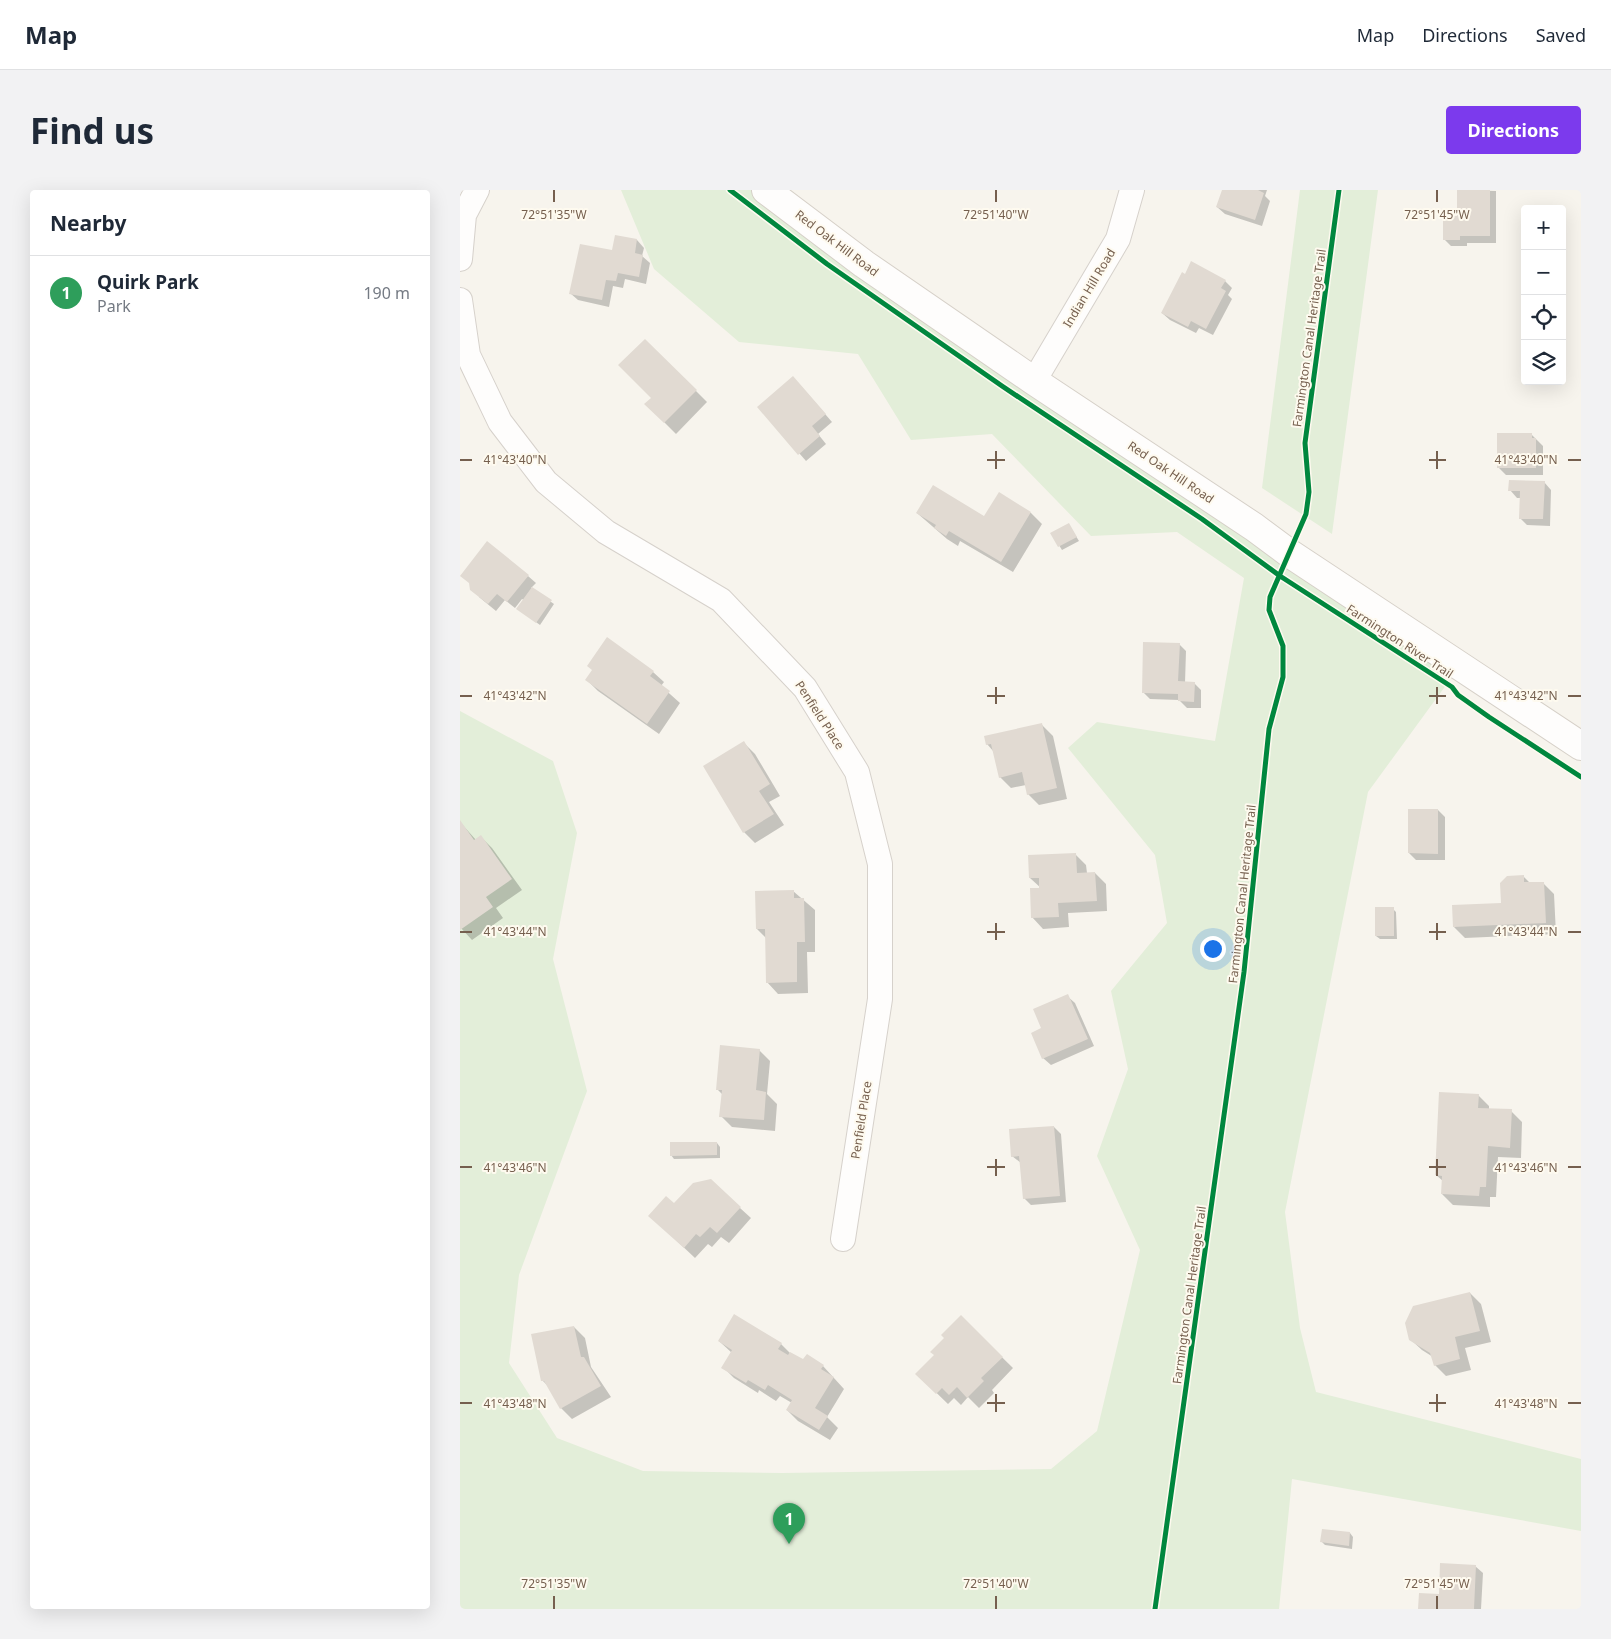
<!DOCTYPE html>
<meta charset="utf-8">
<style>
:root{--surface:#fff;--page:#f2f2f3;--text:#1f2937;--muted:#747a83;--line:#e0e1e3;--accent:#7c3aed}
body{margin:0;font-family:"Noto Sans",sans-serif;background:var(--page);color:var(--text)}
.controls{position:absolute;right:15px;top:15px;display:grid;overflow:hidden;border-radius:5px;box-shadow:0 5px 20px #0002}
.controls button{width:45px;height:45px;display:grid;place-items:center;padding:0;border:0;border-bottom:1px solid var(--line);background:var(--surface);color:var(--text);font:25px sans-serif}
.you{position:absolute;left:752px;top:758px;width:18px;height:18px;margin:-12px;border:4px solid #fff;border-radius:50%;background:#1a73e8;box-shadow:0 0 0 8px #1a73e833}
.badge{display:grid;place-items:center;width:32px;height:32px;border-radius:50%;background:var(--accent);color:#fff;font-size:16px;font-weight:700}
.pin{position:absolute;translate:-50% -41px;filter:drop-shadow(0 1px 2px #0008)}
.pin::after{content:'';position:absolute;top:26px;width:18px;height:15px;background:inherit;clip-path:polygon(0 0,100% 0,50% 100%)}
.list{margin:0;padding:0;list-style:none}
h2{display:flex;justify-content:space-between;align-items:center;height:65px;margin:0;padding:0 20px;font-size:21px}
h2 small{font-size:16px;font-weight:400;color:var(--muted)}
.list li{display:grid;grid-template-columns:32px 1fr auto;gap:15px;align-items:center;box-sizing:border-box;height:75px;padding:0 20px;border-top:1px solid var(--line)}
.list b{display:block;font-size:19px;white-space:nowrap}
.list p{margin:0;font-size:16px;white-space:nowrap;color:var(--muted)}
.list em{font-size:16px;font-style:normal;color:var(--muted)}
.icon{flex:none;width:28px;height:28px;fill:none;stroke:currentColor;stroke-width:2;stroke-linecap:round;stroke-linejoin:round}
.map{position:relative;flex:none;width:1121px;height:1419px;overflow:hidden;border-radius:5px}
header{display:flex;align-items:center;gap:30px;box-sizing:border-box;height:70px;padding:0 25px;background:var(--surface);border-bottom:1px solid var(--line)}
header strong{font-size:24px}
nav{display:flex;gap:28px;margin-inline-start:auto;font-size:18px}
.intro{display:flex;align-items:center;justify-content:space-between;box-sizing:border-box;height:120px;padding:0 30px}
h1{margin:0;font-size:35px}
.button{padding:12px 22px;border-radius:5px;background:var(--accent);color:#fff;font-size:18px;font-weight:700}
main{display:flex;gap:30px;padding:0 30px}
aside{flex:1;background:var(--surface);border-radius:5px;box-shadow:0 5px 20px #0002}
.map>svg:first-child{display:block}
.green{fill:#e3eed9}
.shadow{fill:#0003}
.building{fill:#e1dad2}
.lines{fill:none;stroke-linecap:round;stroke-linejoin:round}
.street-casing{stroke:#d6d1cb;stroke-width:26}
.secondary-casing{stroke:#d6d0c8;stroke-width:30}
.street{stroke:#fefdfc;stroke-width:24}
.secondary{stroke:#fefdfc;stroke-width:28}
.cycleway-casing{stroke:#fefaef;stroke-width:8}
.cycleway{stroke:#00873e;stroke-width:5}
.ticks{fill:none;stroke:#755f4e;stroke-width:2}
.labels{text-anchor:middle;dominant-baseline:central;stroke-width:4;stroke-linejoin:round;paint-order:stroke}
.street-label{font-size:12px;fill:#755f4e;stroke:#fefaef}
.ticks-label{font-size:12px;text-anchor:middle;fill:#755f4e;stroke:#fefaef;stroke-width:4;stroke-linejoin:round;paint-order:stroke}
</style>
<header>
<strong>Map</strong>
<nav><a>Map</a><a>Directions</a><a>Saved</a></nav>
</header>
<div class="intro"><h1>Find us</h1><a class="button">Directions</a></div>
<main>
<aside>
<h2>Nearby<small></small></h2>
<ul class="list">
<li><span class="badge" style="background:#2e9e5b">1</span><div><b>Quirk Park</b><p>Park</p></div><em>190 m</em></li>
</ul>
</aside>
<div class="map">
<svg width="1121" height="1419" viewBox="0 0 1121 1419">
<rect width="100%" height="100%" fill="#f7f4ed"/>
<path class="green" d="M161 0H306L1000 476 908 602 825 1022 840 1138 856 1202 1121 1269V1341L832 1289 819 1419H0V521L93 571 117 643 93 769 127 901 59 1085 49 1173 97 1248 183 1281 322 1283 591 1279 637 1241 680 1060 637 966 668 879 651 801 707 733 695 665 608 558 637 532 755 551 784 388 717 342 631 346 532 244 451 250 398 164 279 152 194 79Z
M840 0H918L872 344 802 298Z"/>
<path class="shadow" d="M763 0H807L805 6 810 11 802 36 765 24 757 17Z
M998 0 1036 1V53H1007V56H991L984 49 998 28Z
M156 46 177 50 184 58 182 66 190 73 186 94 165 89 163 98 153 96 149 117 118 110 110 103 153 61Z
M765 91 772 98 768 105 772 109 753 145 739 138 736 143 710 130 702 123Z
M185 150 247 212 216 244 186 214 193 208Z
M340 195 372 232 358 244 366 254 346 271 299 217Z
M1071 244 1083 256V285H1046L1039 278Z
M1084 292 1091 300 1090 336 1067 335 1060 328 1061 308H1057L1050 300Z
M539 304 571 323 582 334 553 382 500 351 498 356 487 349 457 323 525 328Z
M609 335 619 351 602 360 592 344Z
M68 386 76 393 71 398 94 414 80 435 58 419 64 410 62 409 55 418 45 410 36 421 19 407Z
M719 454 726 461 725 493H734L741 500V518H727L719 510 690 509 683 502Z
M193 482 204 492 201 496 220 513 199 544 138 501 127 490Z
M582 535 593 546 607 609 579 615 568 604 566 595 551 598 540 587 534 562 527 554Z
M284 553 295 564 320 606 309 612 324 635 295 653 284 642Z
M978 620 985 627V670H956L949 663Z
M0 632 16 650 21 647 32 658 62 700 36 718 43 728 12 750 0 737Z
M615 664 626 675 627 683H635L646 694 647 721 608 723 609 737 583 739 572 727 582 699 570 688Z
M1063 686 1070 693H1083L1094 704 1096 744 1005 748 994 737 1042 714Z
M333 701 355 720V762H347L348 803 318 804 307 792 306 748 297 739Z
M933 719 936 722 937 749H920L916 746Z
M607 806 615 813 634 856 591 875 583 868V839Z
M299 860 310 871 307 904 317 914 315 941 272 937 261 926 263 905 257 899Z
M1018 905 1029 916V920L1051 921 1062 932 1061 968 1038 967 1036 1007H1030V1017L993 1015 982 1004 983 991 976 985Z
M594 937 601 944 606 1012 571 1015 564 1008 561 973 552 966Z
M257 953 260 957V968L214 969 211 965Z
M214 1015 280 1018 291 1028 269 1053 261 1047 252 1057 248 1054 235 1068 201 1036Z
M1010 1103 1021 1114 1031 1152 1005 1158 1011 1180 986 1186 975 1175 973 1167 962 1160 950 1149Z
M501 1127 553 1178 532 1200 534 1203 519 1218 508 1207 501 1215 494 1208 488 1214 457 1184 475 1165 486 1148Z
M114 1137 125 1148 131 1177 151 1207 112 1229 101 1218 89 1197 82 1190Z
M259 1151 321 1154 331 1164 344 1171 363 1176 384 1199 367 1227 378 1238 370 1250 338 1231 327 1220 332 1213 320 1206 316 1211 299 1200 298 1203 274 1188 263 1177 272 1163Z
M890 1343 893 1347 892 1359 865 1355 862 1352Z
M1015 1376 1023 1383 1021 1419H960L980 1405Z"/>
<path class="building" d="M762 0H798L804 3 795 30 756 17Z
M997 0H1030V46H1000V50H983V26H997Z
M155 45 177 49 175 63 183 65 179 87 158 83 156 91 146 90 142 110 109 104 120 54 152 60Z
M731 71 766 90 761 98 766 101 746 139 731 131 728 137 701 123 722 82 725 84Z
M185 149 237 200 204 233 184 214 191 208 158 175Z
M333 186 366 224 352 236 360 246 338 265 297 217Z
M1037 243H1072V248H1076V278H1037Z
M1049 290 1085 291 1083 329H1059L1060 301H1048Z
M473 295 524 326 539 302 571 322 541 372 489 341 486 346 474 338 476 335 456 323Z
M609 333 617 347 598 357 590 343Z
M27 351 69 385 47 412 37 404 28 414 10 400 9 393 0 386Z
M72 397 92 410 76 433 56 419Z
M147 447 194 481 190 486 210 501 187 534 125 490 132 480 127 476Z
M683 452 720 453 718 491 735 492 734 512 718 511V504L682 503Z
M582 533 597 598 567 605 562 582 539 588 531 554 526 555 524 546Z
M284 551 310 594 299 601 314 624 283 643 243 576Z
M948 619H978V664L948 663Z
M0 630 14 650 21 645 52 689 26 707 33 717 0 740Z
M616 663 617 683 635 682 637 711 598 713 599 727 571 728 570 698H579V688H569L568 665Z
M1064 685V692H1084L1086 733 993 737 992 715 1041 713 1040 693 1047 686Z
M334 700V708H344L345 752H337V792L306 793 305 739H296L295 701Z
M915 717H934V746H915Z
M608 804 628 849 582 869 571 843 581 838 573 819Z
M260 855 300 859 296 900 306 902 304 930 259 927 262 900H256Z
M979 902 1019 904 1018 918 1052 919 1050 958 1028 956 1026 997H1020L1019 1006 981 1004 982 986 975 985Z
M594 936 600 1006 563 1009 559 966 551 967 549 939Z
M210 952H257V965L210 966Z
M251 989 281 1017 257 1043 250 1037 240 1047 236 1044 224 1058 188 1026 206 1006 214 1013 233 993Z
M1010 1102 1020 1141 995 1147 1000 1169 974 1176 970 1163 949 1150 945 1133 953 1116Z
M274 1124 322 1153 318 1159 328 1165 330 1162 343 1169 347 1164 364 1175 361 1179 374 1187 355 1218 368 1226 359 1240 326 1220 332 1210 308 1195 305 1200 288 1190 286 1193 261 1178 272 1160 258 1151Z
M501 1125 543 1167 521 1188 524 1191 507 1208 497 1197 489 1205 482 1198 476 1204 455 1184 474 1165 470 1162 484 1148 481 1145Z
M114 1136 121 1167H124L141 1196 100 1219 84 1191H81L71 1144Z
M862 1339 890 1342 889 1356 860 1352Z
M980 1373 1016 1375 1014 1419H958L959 1403 979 1404Z"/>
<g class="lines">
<g class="street-casing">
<path id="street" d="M0 69 4 25 17 0
M0 110 8 165 40 232 86 292 146 342 261 410 345 498 397 582 420 674V809L383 1049
M574 191 658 49 672 0"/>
</g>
<g class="secondary-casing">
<path id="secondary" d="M306 0 404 74 574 191 794 337 829 363 1121 556"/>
</g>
<use href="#street" class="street"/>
<use href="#secondary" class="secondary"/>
<g class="cycleway-casing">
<path id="cycleway" d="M270 0 367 74 542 196 742 329 820 386 992 497 998 505 1029 527 1121 587
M695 1419 784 782 809 539 823 487V456L809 420 810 407 846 324 849 302 845 253 879 0"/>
</g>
<use href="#cycleway" class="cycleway"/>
</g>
<path class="ticks" d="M94 0V12M536 0V12M977 0V12M536 261V279M977 261V279M0 270H12M527 270H545M969 270H986M1108 270H1121M536 497V514M977 497V514M0 506H12M527 506H545M969 506H986M1108 506H1121M536 733V750M977 733V750M0 742H12M527 742H545M969 742H986M1108 742H1121M536 969V986M977 969V986M0 977H12M527 977H545M969 977H986M1108 977H1121M536 1204V1222M977 1204V1222M0 1213H12M527 1213H545M969 1213H986M1108 1213H1121M94 1406V1419M536 1406V1419M977 1406V1419"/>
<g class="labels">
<g class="street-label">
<text transform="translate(377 53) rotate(37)">Red Oak Hill Road</text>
<text transform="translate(629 98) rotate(-59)">Indian Hill Road</text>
<text transform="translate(849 148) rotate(-82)">Farmington Canal Heritage Trail</text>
<text transform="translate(711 282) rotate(34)">Red Oak Hill Road</text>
<text transform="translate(940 451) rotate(33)">Farmington River Trail</text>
<text transform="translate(360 525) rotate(57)">Penfield Place</text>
<text transform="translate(782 704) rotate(-84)">Farmington Canal Heritage Trail</text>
<text transform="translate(401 930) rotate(-81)">Penfield Place</text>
<text transform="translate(729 1105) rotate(-82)">Farmington Canal Heritage Trail</text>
</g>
</g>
<g class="ticks-label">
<text x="94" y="29">72°51'35"W</text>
<text x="536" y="29">72°51'40"W</text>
<text x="977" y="29">72°51'45"W</text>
<text x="1066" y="274">41°43'40"N</text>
<text x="55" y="274">41°43'40"N</text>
<text x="1066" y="510">41°43'42"N</text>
<text x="55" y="510">41°43'42"N</text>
<text x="1066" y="746">41°43'44"N</text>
<text x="55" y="746">41°43'44"N</text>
<text x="1066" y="982">41°43'46"N</text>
<text x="55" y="982">41°43'46"N</text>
<text x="1066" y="1218">41°43'48"N</text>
<text x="55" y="1218">41°43'48"N</text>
<text x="94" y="1398">72°51'35"W</text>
<text x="536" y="1398">72°51'40"W</text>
<text x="977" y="1398">72°51'45"W</text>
</g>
</svg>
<div class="controls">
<button>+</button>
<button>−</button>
<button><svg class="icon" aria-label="locate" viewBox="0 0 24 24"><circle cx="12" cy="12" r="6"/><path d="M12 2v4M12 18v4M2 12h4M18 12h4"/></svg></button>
<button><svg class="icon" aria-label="layers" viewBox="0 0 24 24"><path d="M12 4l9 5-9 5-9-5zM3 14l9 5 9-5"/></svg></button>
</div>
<div class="you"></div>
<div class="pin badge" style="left:329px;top:1354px;background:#2e9e5b">1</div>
</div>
</main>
